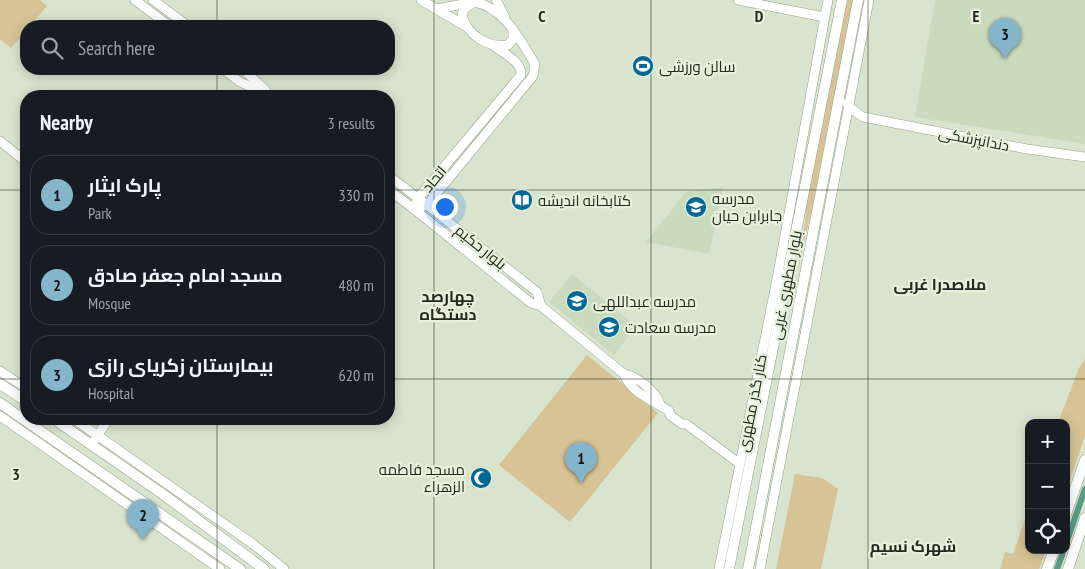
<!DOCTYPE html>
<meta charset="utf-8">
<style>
:root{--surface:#171b24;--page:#242831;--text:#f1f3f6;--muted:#9ea1a6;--line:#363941;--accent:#85b5cb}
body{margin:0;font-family:"PT Sans Narrow",Cairo,sans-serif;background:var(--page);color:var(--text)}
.controls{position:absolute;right:15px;bottom:15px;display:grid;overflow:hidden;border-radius:10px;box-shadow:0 2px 12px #0003}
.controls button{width:45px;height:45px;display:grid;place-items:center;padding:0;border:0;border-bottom:1px solid var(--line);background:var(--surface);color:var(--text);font:25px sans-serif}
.you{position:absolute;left:444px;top:206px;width:18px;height:18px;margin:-12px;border:4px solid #fff;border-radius:50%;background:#1a73e8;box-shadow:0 0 0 8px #1a73e833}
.badge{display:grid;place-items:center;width:32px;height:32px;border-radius:50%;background:var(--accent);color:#111;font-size:16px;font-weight:700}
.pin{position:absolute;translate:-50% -41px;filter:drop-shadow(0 1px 2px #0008)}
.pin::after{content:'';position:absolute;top:26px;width:18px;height:15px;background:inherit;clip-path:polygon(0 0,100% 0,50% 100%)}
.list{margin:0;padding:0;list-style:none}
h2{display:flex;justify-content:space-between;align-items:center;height:65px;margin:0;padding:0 20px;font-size:21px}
h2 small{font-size:16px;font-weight:400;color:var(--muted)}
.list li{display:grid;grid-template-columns:32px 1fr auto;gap:15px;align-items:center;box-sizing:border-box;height:80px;margin:0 10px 10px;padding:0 10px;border:1px solid var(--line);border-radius:20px}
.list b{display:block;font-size:19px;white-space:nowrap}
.list p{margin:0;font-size:16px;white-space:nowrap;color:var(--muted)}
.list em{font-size:16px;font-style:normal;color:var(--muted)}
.icon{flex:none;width:28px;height:28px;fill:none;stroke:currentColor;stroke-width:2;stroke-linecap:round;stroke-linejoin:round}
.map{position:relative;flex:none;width:1085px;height:569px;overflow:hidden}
.search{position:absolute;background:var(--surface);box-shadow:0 2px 12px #0003;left:20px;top:20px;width:375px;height:55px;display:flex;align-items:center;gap:12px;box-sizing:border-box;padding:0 18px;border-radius:20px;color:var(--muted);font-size:19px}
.panel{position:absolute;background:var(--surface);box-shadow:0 2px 12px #0003;left:20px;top:90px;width:375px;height:335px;border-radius:20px}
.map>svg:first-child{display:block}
.built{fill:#cadabc}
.green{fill:#d7c395}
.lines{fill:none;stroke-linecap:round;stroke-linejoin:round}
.canal{stroke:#5a9c89;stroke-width:6}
.tertiary-casing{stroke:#95a18b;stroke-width:10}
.secondary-casing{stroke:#95a18b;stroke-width:10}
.primary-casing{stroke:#95a18b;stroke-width:11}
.tertiary{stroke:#fff;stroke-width:9}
.secondary{stroke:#fff;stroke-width:9}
.primary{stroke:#fff;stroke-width:10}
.grid{fill:none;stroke:#242820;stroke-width:1;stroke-opacity:0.55}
.labels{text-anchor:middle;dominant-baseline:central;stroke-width:4.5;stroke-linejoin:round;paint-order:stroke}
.poi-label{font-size:15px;fill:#242820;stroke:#e5f1da;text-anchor:start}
.street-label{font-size:15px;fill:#242820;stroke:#e5f1da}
.neighbourhood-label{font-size:16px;font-weight:bold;fill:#242820;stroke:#e5f1da}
.grid-label{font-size:16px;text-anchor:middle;font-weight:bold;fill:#242820;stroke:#e5f1da;stroke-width:4.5;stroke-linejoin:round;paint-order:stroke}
</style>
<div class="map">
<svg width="1085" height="569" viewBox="0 0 1085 569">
<rect width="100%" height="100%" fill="#d8e4cd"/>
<path class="built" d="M935 0H1085V144L915 117Z
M723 187 709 254 646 242 686 192Z
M572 274 636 326 614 355 549 302Z"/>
<path class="green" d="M0 0H40L47 6 30 26H26V31L11 48 0 39Z
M846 0H854L815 205 810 216 798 269 806 215V204Z
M587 355 658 413 570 522 499 465Z
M1085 359V436L1066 491V423H1058L1079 368Z
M795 474 822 478 838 489 821 569H776Z
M1029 507V550H1046L1039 569H1000L1005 552 1013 554Z"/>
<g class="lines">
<path class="canal" d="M1066 544 1085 489
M1057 569 1064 550"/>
<g class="tertiary-casing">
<path id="tertiary" d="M421 0 467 27
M738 0 824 17
M437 9 473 2
M847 103 849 107 863 117 1027 149 1085 157
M0 141 26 162
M427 205 537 292 541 306
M414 209 531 303 541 306 624 374C637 376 656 392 660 404
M0 371 26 388
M624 374C630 393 655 401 669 411L670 415 682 424H686L740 464
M0 416 220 569
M74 419 253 544 284 569
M95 439 109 419
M719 569 777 279 828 0
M760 569 869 0"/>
</g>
<g class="secondary-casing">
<path id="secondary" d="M135 0 169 26
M153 0 188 26
M496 0 505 17
M223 69 240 82 271 96
M243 69 266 91
M389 176 423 202
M389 190 414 209
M414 209 427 205 533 76 535 64C520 40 504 7 474 2L464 9 462 15C467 35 487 48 508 45L513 39V31
M414 209 418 198 521 75C522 61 504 54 494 46"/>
</g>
<g class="primary-casing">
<path id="primary" d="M0 384 26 401
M0 403 240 569
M54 419 164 495 264 569
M1066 514 1085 460
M729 569 842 0
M748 569 858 0
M1047 569 1054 550
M1068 569 1085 518"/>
</g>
<use href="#tertiary" class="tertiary"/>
<use href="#secondary" class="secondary"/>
<use href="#primary" class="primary"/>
</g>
<path class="grid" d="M217 0V26M434 0V569M651 0V569M868 0V569M217 69V96M0 190H26M389 190H1085M0 379H26M389 379H1085M217 419V569"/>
<defs>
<g id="stadium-disc" transform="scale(1.125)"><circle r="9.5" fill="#026997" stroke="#e5f1da"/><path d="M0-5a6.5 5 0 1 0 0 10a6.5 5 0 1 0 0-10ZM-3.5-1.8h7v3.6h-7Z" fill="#fff"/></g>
<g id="library-disc" transform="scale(1.125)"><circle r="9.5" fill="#026997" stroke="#e5f1da"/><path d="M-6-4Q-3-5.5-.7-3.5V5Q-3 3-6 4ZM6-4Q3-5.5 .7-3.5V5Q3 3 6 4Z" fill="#fff"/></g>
<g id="school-disc" transform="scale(1.125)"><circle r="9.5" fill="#026997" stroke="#e5f1da"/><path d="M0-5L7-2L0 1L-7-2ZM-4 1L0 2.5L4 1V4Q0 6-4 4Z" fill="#fff"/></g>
<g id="mosque-disc" transform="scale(1.125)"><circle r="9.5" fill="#026997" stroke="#e5f1da"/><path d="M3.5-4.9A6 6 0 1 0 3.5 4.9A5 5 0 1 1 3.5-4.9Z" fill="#fff"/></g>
</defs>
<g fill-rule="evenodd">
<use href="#stadium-disc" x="643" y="66"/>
<use href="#library-disc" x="522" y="200"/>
<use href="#school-disc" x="696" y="207"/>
<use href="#school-disc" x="577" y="301"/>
<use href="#school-disc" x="609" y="327"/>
<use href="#mosque-disc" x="481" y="478"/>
</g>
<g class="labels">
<g class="poi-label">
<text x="659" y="66">سالن ورزشی</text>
<text x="712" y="198">مدرسه<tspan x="712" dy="17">جابرابن حیان</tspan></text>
<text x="538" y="200">کتابخانه اندیشه</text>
<text x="593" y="301">مدرسه عبداللهی</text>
<text x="625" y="327">مدرسه سعادت</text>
<text x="465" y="469" text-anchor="end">مسجد فاطمه<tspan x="465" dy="17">الزهراء</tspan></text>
</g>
<g class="street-label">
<text transform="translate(974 139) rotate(11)">دندانپزشکی</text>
<text transform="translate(434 179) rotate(-50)">اتحاد</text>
<text transform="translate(481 247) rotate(39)">بلوار حکیم</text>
<text transform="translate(786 285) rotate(-79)">بلوار مطهری غربی</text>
<text transform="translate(752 403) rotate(-79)">کنار گذر مطهری</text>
</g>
<g class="neighbourhood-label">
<text x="940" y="284">ملاصدرا غربی</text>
<text x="448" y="296">چهارصد<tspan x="448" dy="18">دستگاه</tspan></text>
<text x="913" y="546">شهرک نسیم</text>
</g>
</g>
<g class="grid-label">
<text x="542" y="22">C</text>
<text x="759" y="22">D</text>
<text x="976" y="22">E</text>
<text x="16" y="480">3</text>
</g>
</svg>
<div class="controls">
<button>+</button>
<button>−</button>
<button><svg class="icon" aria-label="locate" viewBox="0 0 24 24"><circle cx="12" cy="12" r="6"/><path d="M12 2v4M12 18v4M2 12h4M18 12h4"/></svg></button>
</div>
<div class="you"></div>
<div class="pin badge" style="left:581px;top:483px">1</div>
<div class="pin badge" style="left:143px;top:540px">2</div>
<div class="pin badge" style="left:1005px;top:59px">3</div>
<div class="search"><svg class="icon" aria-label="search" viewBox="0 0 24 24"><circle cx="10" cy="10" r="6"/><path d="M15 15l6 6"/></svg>Search here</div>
<section class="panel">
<h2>Nearby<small>3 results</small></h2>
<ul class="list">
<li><span class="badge">1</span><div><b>پارک ایثار</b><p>Park</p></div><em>330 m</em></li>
<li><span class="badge">2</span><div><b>مسجد امام جعفر صادق</b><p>Mosque</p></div><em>480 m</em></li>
<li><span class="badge">3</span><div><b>بیمارستان زکریای رازی</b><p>Hospital</p></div><em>620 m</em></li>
</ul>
</section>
</div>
